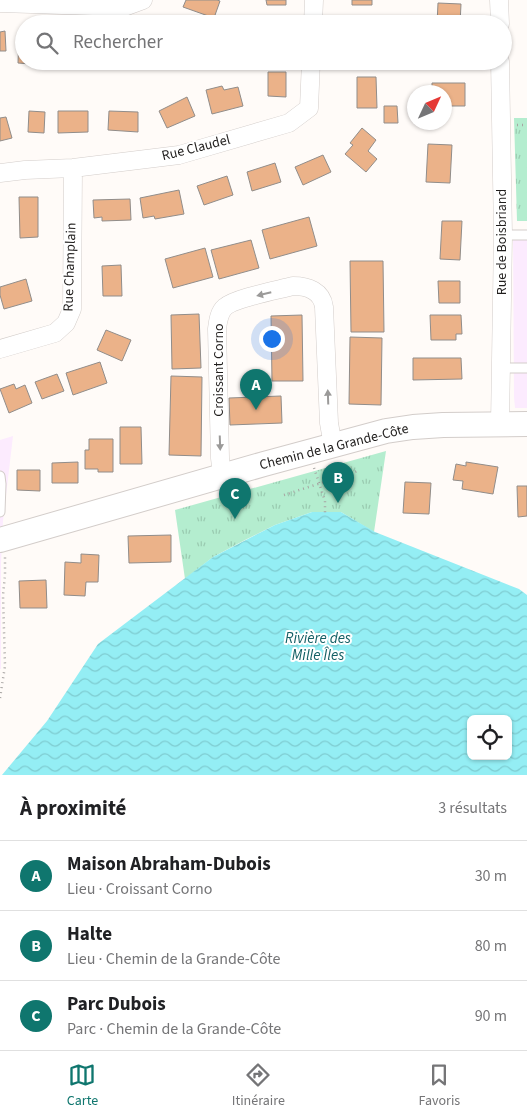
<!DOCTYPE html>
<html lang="fr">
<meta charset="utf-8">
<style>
:root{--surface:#fff;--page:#f2f2f2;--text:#202124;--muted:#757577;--line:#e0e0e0;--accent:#0f766e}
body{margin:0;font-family:"Source Sans 3",sans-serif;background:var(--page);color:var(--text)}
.controls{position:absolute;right:15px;bottom:15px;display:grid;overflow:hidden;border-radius:8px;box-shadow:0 1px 4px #0004}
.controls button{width:45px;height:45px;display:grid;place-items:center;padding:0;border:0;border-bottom:1px solid var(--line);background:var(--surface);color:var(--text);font:25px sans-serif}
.compass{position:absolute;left:407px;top:85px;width:45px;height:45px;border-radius:50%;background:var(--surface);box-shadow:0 1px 4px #0004;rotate:46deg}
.you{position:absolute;left:271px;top:338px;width:18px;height:18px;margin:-12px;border:4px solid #fff;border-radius:50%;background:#1a73e8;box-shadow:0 0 0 8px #1a73e833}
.badge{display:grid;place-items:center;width:32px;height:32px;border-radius:50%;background:var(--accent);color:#fff;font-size:16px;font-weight:700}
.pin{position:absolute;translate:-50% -41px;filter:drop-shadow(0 1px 2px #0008)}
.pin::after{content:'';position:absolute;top:26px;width:18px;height:15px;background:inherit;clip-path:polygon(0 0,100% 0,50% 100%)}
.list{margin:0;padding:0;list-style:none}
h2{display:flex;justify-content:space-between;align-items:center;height:65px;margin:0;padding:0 20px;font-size:21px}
h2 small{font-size:16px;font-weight:400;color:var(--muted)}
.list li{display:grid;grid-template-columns:32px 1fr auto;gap:15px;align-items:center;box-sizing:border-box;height:70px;padding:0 20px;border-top:1px solid var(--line)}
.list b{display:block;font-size:19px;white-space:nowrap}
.list p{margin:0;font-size:16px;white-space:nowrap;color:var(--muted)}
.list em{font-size:16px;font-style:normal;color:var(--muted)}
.icon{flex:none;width:28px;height:28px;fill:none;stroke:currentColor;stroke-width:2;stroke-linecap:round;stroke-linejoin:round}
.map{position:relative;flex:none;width:527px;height:775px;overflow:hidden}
.search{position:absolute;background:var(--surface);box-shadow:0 1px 4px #0004;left:15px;right:15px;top:15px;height:55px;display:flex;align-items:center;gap:12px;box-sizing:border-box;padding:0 18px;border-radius:28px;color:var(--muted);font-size:19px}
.sheet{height:275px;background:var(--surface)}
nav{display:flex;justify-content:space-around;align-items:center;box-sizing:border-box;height:70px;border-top:1px solid var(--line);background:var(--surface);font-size:14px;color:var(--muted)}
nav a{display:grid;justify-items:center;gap:2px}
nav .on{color:var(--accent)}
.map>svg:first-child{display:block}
.commercial{fill:#fcebfe}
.grass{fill:url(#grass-tufts)}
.water{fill:url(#water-waves);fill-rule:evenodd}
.building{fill:#ebb289;stroke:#918d8a}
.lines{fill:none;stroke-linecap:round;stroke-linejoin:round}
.lane-casing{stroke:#d3cdca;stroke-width:11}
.street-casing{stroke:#d3cdca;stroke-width:19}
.secondary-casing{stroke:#d3cdca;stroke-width:26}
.path{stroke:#a7a4a2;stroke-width:2.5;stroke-dasharray:1 4;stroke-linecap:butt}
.lane{stroke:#fff;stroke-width:9}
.street{stroke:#fff;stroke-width:18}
.secondary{stroke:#fff;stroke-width:24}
.oneway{fill:#9b9a99}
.labels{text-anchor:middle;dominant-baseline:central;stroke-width:4;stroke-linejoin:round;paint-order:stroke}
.street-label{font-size:14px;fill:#201e1d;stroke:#fff}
.water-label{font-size:15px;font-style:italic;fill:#146065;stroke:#fff}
</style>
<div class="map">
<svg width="527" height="775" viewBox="0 0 527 775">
<defs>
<pattern id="grass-tufts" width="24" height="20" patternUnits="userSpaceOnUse" patternTransform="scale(1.25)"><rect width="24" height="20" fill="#b4edcf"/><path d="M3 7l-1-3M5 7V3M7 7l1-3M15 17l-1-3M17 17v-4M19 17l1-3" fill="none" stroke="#9acbb1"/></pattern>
<pattern id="water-waves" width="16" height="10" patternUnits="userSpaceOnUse" patternTransform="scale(1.25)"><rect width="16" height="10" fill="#94eef4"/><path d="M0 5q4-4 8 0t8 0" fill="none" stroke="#7fccd1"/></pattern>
</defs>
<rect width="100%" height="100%" fill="#fffbf8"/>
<path class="commercial" d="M513 231H527V408H515L514 397Z
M13 436 3 521 1 563V669H0V440Z"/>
<path class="grass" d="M514 118H527V221H517Z
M386 451 374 532 341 512H312L275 525 245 540 213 557 185 579 175 510Z"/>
<path class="water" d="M312 512H341L375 532 519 589 527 595V775H2L47 721 98 644 213 557 275 525ZM471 719H508V756H471Z"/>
<path class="building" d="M186 0H217L220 1 214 18 183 7Z
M266 0H286V5H267Z
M352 0H372V5H352Z
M438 3 461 4 460 24H437Z
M5 31 6 51H0V32Z
M19 33H24V61H31V64L18 63Z
M268 72H286V97L268 96Z
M357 77H376L377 108H357Z
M432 83H465V106H444V92H432Z
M222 86 224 90 238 87 243 106 212 114 206 90Z
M187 97 195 116 167 128 159 111Z
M384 106H397L398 123H384Z
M29 111 45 112 44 133 28 132Z
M58 111H88V132L58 133Z
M109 111 138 112V132L108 130Z
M6 117 12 138 0 141V118Z
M362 128 376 140 368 151 377 159 366 172 345 154 353 145 350 143Z
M428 144 452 145 450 183 426 182Z
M323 155 331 172 303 185 295 167Z
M275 163 281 182 252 191 247 172Z
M227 176 233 195 204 205 197 186Z
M179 190 184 214 155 219 154 216 143 218 140 198Z
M19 197H38V237L20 238Z
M130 199 131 220 102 221V217L94 218 93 200Z
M309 217 317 246 270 259 262 230Z
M442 221H462L460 260 440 259Z
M251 240 259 268 219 279 211 250Z
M205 248 213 277 173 288 165 259Z
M350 261H383L384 332H351Z
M121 265 122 296H103L102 266Z
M26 279 32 301 4 309 0 295V287Z
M438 281H460V303H439Z
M199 314 201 368 172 369 171 315Z
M302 315 303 381H272L271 316Z
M430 315H461L462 334H456V340H431Z
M106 330 131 340 122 361 97 350Z
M350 337 382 338 381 405 349 404Z
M413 358H461L462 379 413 380Z
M100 362 107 383 73 395 66 373Z
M57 374 64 391 42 399 35 382Z
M171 376 202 377 201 456 169 455Z
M14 384 16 389 25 385 32 403 9 413 0 389Z
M281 396 282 423 230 425 229 398Z
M120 427H141L142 464H120Z
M89 439H113V472H98V469H85V450H89Z
M78 462V483H52V463Z
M466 462 498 467 493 494 462 489 463 481 453 480 456 464 466 466Z
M17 470H40V491L17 490Z
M405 482 431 483 429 514 403 513Z
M517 486H527V516L518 517Z
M171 535V562L129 563 128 536Z
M81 554 99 555 98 582H86L85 596 64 595 65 562 81 563Z
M46 580 47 608H20L19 581Z"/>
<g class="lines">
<g class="lane-casing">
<path id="lane" d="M503 235H527
M501 368H527
M0 476 1 484 0 512"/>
</g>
<g class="street-casing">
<path id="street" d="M499 0 500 24
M0 3 124 7 143 0
M313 24 314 0
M0 173 25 170 73 168 179 155 289 123 309 108 311 61
M0 349 55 333 66 323 72 309 73 168
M500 424 503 235 500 61
M222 476 220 458 217 329C218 321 219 312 225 307 235 298 278 290 293 286 308 286 322 291 324 307L329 423 333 446"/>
</g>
<g class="secondary-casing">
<path id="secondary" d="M0 540 264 464 386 431 413 427 443 425 527 424"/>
</g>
<path class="path" d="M517 125H527
M314 468 325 501V513
M284 495 358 471
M0 698 5 666 3 595 5 575V557"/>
<use href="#lane" class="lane"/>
<use href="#street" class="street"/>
<use href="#secondary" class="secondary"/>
</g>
<defs><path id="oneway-solid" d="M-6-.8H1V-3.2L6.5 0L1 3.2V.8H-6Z" transform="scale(1.25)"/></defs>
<g class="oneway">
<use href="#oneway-solid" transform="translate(264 294) rotate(166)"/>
<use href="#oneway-solid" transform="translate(328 397) rotate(-92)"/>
<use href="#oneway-solid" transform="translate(220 443) rotate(88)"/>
</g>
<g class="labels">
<g class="street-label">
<text transform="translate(196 148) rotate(-14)">Rue Claudel</text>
<text transform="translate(502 242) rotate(-90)">Rue de Boisbriand</text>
<text transform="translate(70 267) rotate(-88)">Rue Champlain</text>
<text transform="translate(219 370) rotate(-90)">Croissant Corno</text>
<text transform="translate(334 447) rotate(-14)">Chemin de la Grande-Côte</text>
</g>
<g class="water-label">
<text x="318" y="638">Rivière des<tspan x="318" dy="17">Mille Îles</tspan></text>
</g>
</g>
</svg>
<div class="controls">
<button><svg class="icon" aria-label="locate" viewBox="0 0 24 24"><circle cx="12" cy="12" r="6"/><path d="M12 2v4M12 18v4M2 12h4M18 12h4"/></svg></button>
</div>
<svg class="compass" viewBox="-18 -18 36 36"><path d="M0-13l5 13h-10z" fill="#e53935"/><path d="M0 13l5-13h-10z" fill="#757577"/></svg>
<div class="you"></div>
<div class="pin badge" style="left:256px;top:410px">A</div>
<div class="pin badge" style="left:338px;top:503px">B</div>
<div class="pin badge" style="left:235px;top:519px">C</div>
<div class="search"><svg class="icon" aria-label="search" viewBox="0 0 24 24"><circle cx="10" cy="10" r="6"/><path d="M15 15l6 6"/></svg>Rechercher</div>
</div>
<section class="sheet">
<h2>À proximité<small>3 résultats</small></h2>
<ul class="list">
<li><span class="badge">A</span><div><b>Maison Abraham-Dubois</b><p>Lieu · Croissant Corno</p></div><em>30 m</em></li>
<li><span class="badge">B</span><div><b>Halte</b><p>Lieu · Chemin de la Grande-Côte</p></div><em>80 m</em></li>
<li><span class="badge">C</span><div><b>Parc Dubois</b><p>Parc · Chemin de la Grande-Côte</p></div><em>90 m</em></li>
</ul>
</section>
<nav>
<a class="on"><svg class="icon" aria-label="map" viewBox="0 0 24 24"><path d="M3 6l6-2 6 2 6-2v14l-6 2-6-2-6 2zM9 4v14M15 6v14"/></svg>Carte</a>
<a><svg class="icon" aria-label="directions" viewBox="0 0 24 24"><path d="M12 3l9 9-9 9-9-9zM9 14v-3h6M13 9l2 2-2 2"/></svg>Itinéraire</a>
<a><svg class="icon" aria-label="saved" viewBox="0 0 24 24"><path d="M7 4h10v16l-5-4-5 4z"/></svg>Favoris</a>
</nav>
